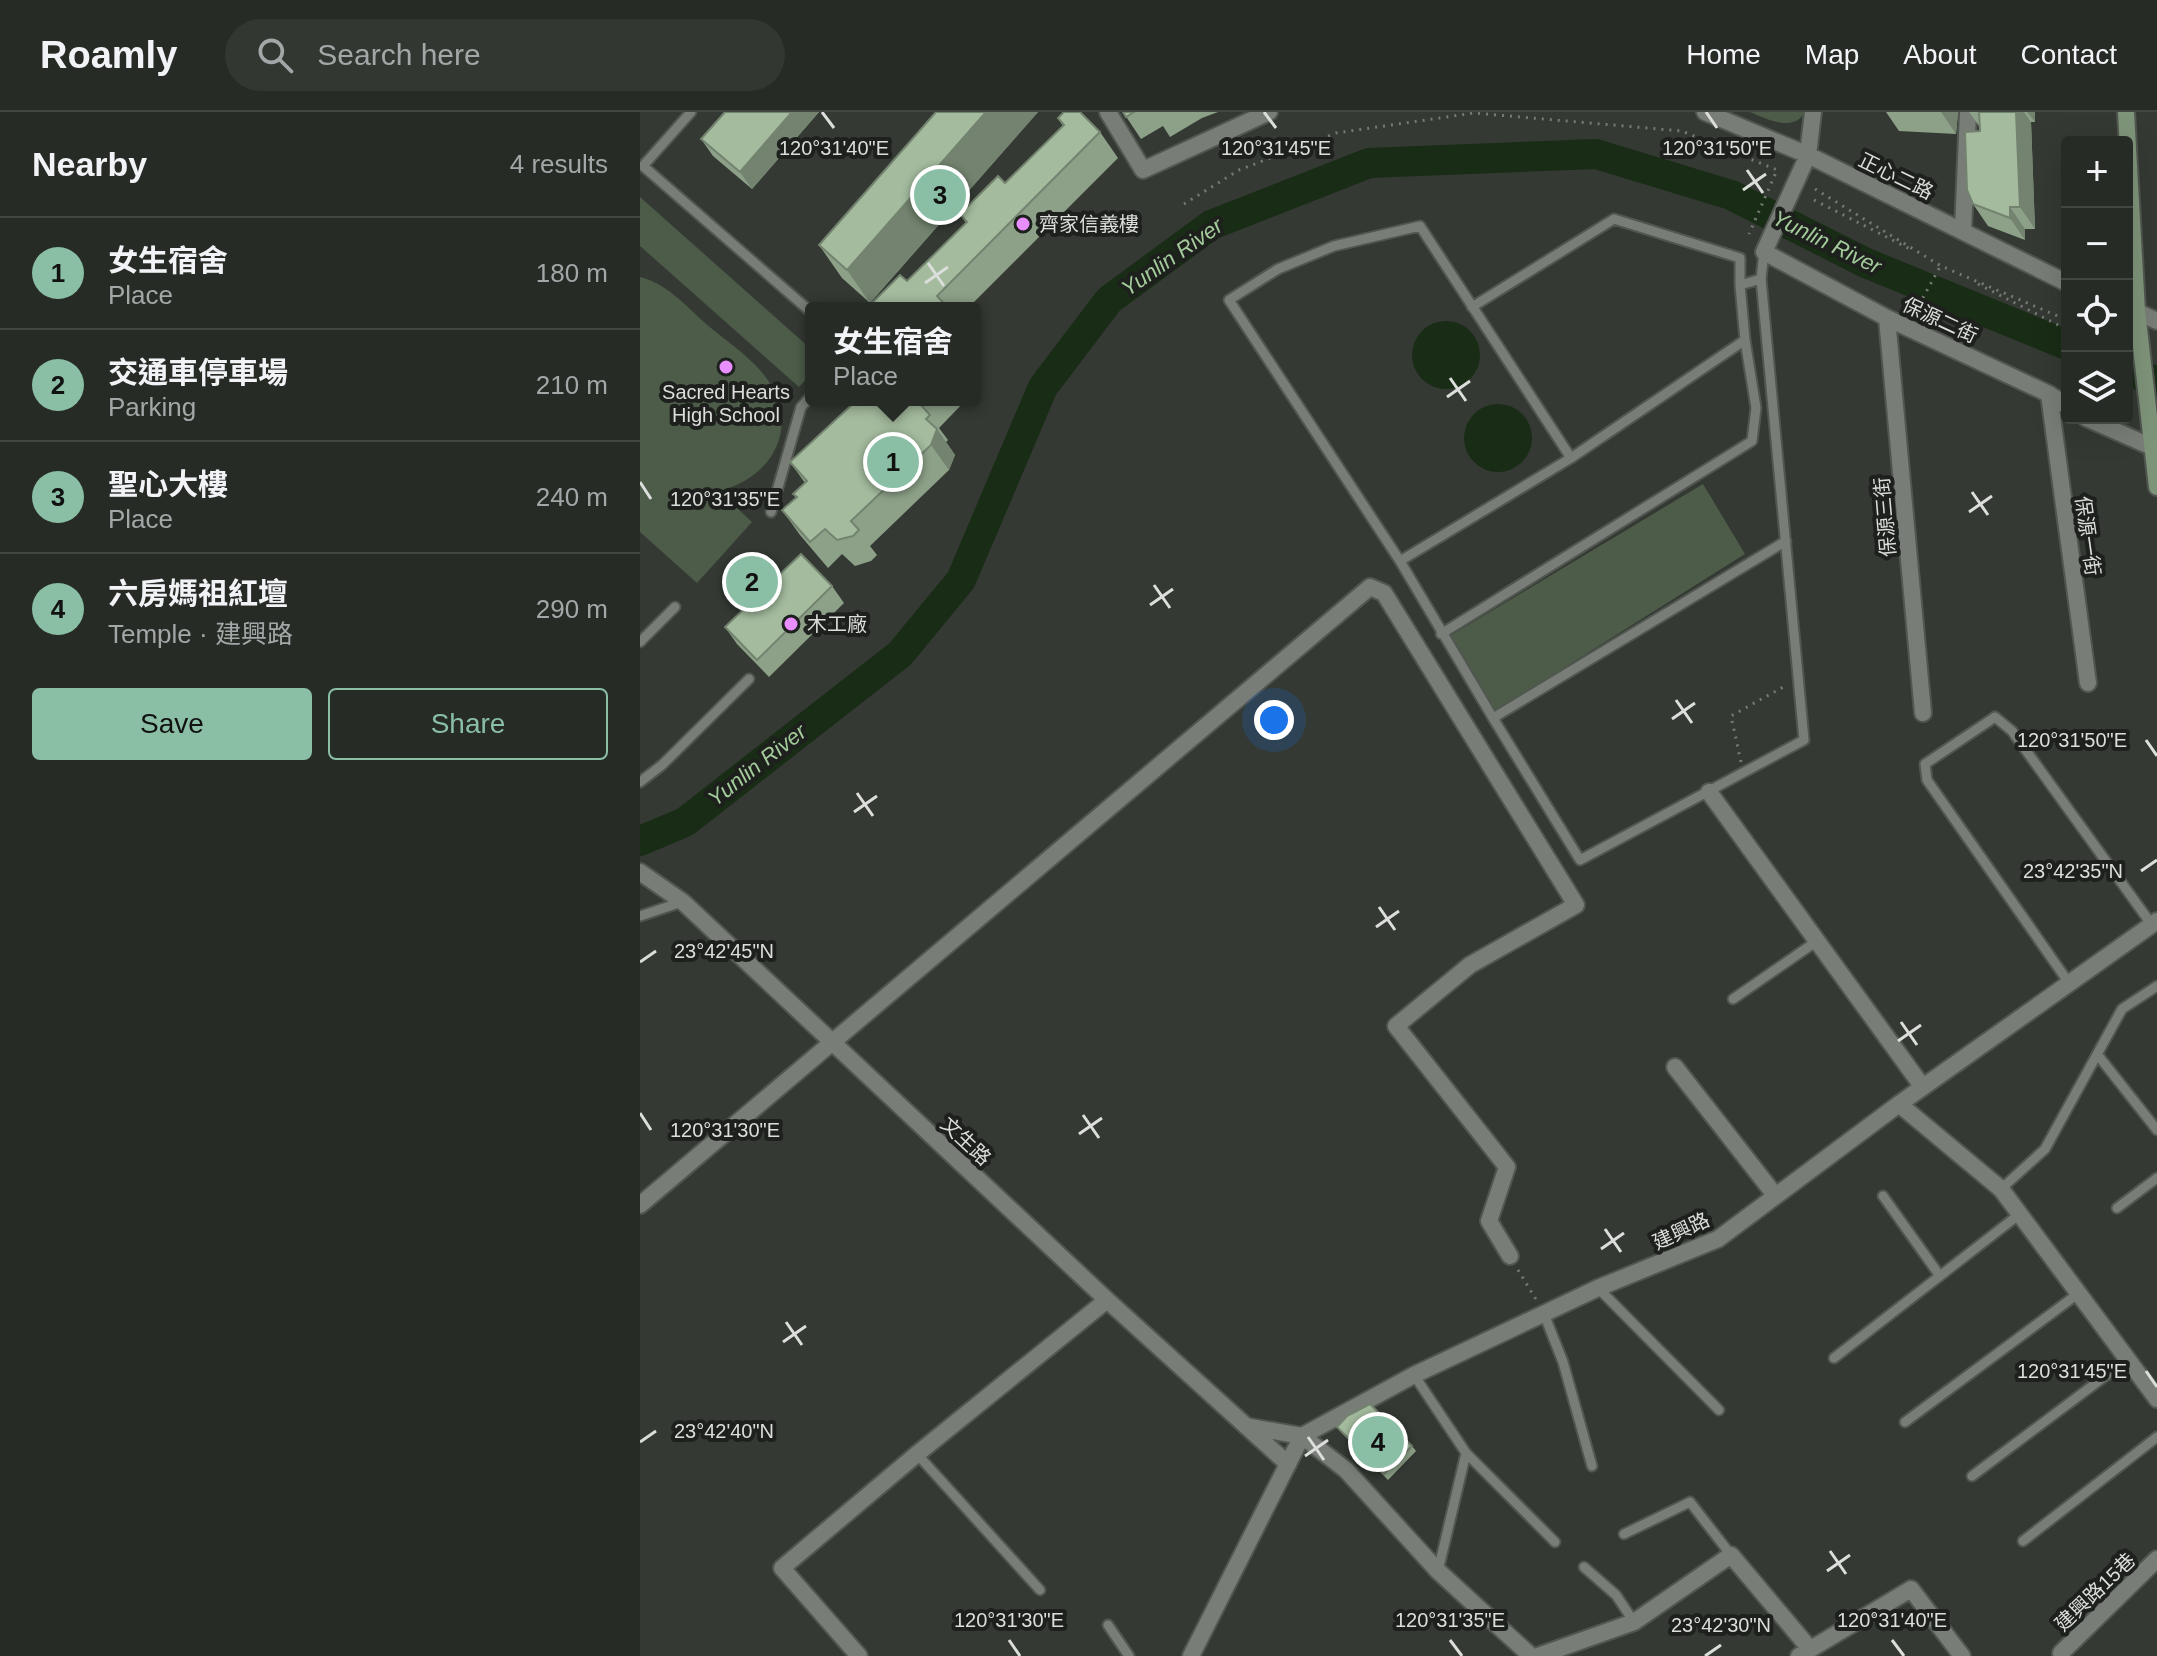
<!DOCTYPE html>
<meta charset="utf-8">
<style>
:root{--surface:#272b26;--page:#333732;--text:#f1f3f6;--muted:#a4a7a7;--line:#434743;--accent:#8abfa5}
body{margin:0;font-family:Helvetica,"Noto Sans TC",sans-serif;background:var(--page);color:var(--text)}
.controls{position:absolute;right:24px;top:24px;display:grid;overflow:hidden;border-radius:8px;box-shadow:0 8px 32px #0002}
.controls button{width:72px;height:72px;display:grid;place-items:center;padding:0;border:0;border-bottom:2px solid var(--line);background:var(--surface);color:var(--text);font:40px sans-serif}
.you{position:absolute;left:634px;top:608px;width:28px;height:28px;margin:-20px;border:6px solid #fff;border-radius:50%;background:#1a73e8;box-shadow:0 0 0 12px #1a73e833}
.badge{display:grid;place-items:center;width:52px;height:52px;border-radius:50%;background:var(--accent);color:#111;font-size:26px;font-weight:700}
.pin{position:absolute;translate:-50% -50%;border:4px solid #fff;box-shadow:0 2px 8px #0006}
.popup{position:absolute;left:165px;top:190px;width:176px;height:104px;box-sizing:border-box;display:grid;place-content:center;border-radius:8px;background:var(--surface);filter:drop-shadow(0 2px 6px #0005);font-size:26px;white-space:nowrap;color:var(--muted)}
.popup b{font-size:30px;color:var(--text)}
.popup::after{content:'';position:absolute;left:50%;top:100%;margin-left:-16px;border:16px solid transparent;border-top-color:var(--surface)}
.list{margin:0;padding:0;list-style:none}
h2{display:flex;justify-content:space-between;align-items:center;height:104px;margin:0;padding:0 32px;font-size:34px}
h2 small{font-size:26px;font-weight:400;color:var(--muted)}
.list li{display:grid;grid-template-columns:52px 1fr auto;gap:24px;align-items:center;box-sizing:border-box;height:112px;padding:0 32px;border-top:2px solid var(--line)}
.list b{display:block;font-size:30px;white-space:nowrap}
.list p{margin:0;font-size:26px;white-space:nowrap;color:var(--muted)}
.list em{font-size:26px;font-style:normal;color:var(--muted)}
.actions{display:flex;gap:16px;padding:24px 32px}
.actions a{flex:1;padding:18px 0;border:2px solid var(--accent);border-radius:8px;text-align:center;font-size:28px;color:var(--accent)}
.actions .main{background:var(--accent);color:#111}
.icon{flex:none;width:44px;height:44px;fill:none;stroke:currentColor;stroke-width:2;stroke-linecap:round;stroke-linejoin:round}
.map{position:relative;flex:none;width:1517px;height:1544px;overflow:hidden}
header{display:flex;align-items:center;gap:48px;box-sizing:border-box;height:112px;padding:0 40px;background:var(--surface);border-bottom:2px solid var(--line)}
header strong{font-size:38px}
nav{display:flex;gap:44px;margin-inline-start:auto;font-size:28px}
.search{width:560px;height:72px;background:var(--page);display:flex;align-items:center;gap:20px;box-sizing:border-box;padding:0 28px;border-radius:44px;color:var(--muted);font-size:30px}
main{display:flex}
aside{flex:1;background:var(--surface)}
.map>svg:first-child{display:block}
.green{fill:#4c5c49}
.water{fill:#192c15}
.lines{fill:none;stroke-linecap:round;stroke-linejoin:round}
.river{stroke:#192c15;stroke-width:30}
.service-casing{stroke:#515650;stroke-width:13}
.minor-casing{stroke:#515650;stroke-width:20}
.tertiary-casing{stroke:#515650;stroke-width:20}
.secondary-casing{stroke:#515650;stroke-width:20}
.path{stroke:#767a75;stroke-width:3;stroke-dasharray:2 6;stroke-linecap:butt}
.service{stroke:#787e77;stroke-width:9}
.minor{stroke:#787e77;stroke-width:16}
.tertiary{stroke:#787e77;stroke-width:16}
.secondary{stroke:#7e9479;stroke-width:16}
.wall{fill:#8da188}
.shaded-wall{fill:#73836f}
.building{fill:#a4bb9e;stroke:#73836f;stroke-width:2}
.ticks{fill:none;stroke:#dbdeda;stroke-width:3}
.poi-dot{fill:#e98efe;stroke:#1d201d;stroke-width:3}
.labels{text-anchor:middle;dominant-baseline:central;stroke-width:8;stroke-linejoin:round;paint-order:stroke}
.street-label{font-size:20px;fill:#dbdeda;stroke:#1d201d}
.poi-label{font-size:20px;fill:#dbdeda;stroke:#1d201d;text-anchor:start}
.water-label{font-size:22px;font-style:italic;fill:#a4cb9b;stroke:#1d201d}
.ticks-label{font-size:20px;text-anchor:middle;fill:#dbdeda;stroke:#1d201d;stroke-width:8;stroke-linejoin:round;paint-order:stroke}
</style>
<header>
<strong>Roamly</strong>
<div class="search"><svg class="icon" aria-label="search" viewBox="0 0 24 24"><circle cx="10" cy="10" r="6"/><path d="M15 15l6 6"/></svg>Search here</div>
<nav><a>Home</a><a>Map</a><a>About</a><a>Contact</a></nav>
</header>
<main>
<aside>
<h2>Nearby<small>4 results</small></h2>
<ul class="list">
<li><span class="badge">1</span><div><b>女生宿舍</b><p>Place</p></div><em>180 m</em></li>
<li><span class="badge">2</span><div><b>交通車停車場</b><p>Parking</p></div><em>210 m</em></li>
<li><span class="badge">3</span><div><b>聖心大樓</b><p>Place</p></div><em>240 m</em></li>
<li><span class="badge">4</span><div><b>六房媽祖紅壇</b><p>Temple · 建興路</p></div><em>290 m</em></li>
</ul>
<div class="actions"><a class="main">Save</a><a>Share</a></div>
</aside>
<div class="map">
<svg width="1517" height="1544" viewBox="0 0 1517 1544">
<rect width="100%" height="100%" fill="#343933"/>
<path class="green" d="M1110 0H1165C1153 21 1127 7 1110 0Z
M0 85 171 237V262L159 275 0 134Z
M0 165C26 171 45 193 64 210 82 226 104 240 120 258 163 307 138 364 79 379L112 410 57 471 0 420Z
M1063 372 1105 442 854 600 810 524Z"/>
<path class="water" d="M772 243a34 34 0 1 1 68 0a34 34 0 1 1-68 0Z
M824 326a34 34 0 1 1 68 0a34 34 0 1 1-68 0Z"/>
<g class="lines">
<path class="river" d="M1487 258 1517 270
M0 729 45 710 260 542 321 468 403 275 469 188 571 113 729 51 956 42 1091 83 1226 151 1427 233"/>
<g class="service-casing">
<path id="service" d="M51 0 3 54 171 200
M1124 140 1121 167 1164 628 940 748 853 606 1146 429
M832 195 974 107 1100 146V173
M131 400 161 295 171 284
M760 449 931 346
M801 522 1112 329 1116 296 1105 228 1100 173 1121 167
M0 530 35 495
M853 606 760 449 589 188 638 157 694 134 780 114 931 346 1105 228
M0 670 22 653 109 567
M0 804 42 790
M1429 871 1287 668 1285 652 1355 605 1372 619 1512 813
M1093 887 1177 829
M1457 942 1517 1018
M1361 1077 1405 1037 1482 897 1517 874
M1243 1084 1300 1164
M1477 1096 1517 1066
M958 1176 1079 1298
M904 1202 923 1250 952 1354
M1194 1246 1381 1101
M774 1263 826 1341 798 1459
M1265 1310 1439 1181
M826 1341 915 1430
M277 1342 400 1478
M1332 1364 1488 1247
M984 1422 1050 1390 1091 1443
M1383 1429 1517 1325
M944 1455 976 1483 994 1510
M468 1513 489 1544"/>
</g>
<g class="minor-casing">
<path id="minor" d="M468 0 503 58 629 0
M1065 0 1168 43 1427 171
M1173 0 1168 43 1124 140 1247 206 1409 282 1427 294
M1323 119 1328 0
M1487 195 1517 209
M1247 206 1283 601
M1409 282 1448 571
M1446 306 1512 335
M1069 680 1282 974
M0 760 43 790 467 1188 648 1352
M1035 955 1135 1083
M1259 992 1517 809
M0 1093 730 475 744 481 936 793 830 853 756 914 867 1055 849 1109 870 1144
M610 1315 662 1324 706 1358 798 1459 891 1544
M1421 1541 1517 1447
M219 1544 142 1456 277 1342 467 1188
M898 1544 994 1510 1091 1443 1170 1537
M1159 1544 1271 1477 1322 1544"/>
</g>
<g class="tertiary-casing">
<path id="tertiary" d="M551 1544 662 1324 774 1263 958 1176 1078 1127 1259 992 1361 1077 1517 1287"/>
</g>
<g class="secondary-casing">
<path id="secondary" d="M1486 0 1497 199 1517 375"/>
</g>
<path class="path" d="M1175 77 1301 154 1427 208
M1174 88 1270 137
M544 92 599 58 696 21 834 1 1042 19 1137 58 1109 122
M1338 172 1424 216
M1275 200 1301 153
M1101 650 1091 604 1145 574
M878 1158 897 1189"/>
<use href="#service" class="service"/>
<use href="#minor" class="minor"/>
<use href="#tertiary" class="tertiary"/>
<use href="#secondary" class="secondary"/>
</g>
<path class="wall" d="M85 0H179L112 77 73 44 61 27Z
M296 0H398L230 191 202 166 179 133Z
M483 0H578L562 6 530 25 523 14 501 27Z
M1246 0H1318L1316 22 1259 19Z
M1329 0H1395V10H1391L1395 117H1385V128L1348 114 1333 92 1340 19 1339 14Z
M418 6 460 20 478 46 328 196H227L267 169 326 111 320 102 365 71 423 14Z
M205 288H326L299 316 308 328 306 330 315 343 309 358 230 434 237 443 231 449 215 454 202 442 188 456 160 423 142 398 156 386 153 382 165 371 150 350 211 294Z
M192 474 204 491 129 565 97 532 85 515Z
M697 1315 772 1334 776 1339 748 1368 701 1320Z"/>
<path class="shaded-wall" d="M152 0H179L112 77 100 60Z
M346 0H398L230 191 207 158Z
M1301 0H1318L1316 22Z
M1376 0H1384L1391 10 1395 117 1380 95Z
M1387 0H1395V10Z
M1370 95 1385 117V128L1370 106Z
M297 317 315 343 309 358 291 333Z"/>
<path class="building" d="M85 0H152L100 60 61 27Z
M296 0H346L207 158 179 133Z
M424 0H440L460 20 297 184 308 196H227L260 163 267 169 327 110 320 102 358 64 365 71 424 13 418 6Z
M483 0H494L486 5Z
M1339 0H1376L1380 95H1370V106L1333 92 1327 78 1325 20 1340 19Z
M217 288H284L280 292 290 303 286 307 297 317 291 333 211 409 219 418 213 424 197 428 185 417 170 430 142 398 157 385 153 382 167 369 150 350Z
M161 442 192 474 117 548 85 515Z
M730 1292 772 1334 744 1362 697 1315 707 1304Z"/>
<path class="ticks" d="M182 0 194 16M624 0 636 16M1066 0 1077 16M1107 58 1123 81M1103 78 1126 62M288 151 304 174M285 171 308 155M810 266 826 289M807 285 830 269M0 370 11 387M1332 380 1348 403M1329 400 1352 384M514 473 530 496M510 493 533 477M1036 588 1052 611M1032 607 1055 591M1506 628 1517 644M217 681 233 704M214 700 237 684M1501 759 1517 748M739 795 755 818M736 815 759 799M0 850 16 839M1261 910 1277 933M1258 929 1281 913M0 1001 11 1018M443 1003 459 1026M439 1022 462 1006M965 1117 981 1140M961 1137 984 1121M146 1210 162 1233M143 1230 166 1214M1506 1259 1517 1275M668 1325 684 1348M0 1330 16 1319M665 1344 688 1328M1190 1439 1206 1462M1187 1459 1210 1443M369 1528 380 1544M810 1528 822 1544M1252 1528 1264 1544M1065 1544 1081 1533"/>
<g class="poi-dot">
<circle cx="383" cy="112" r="8"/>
<circle cx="86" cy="255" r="8"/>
<circle cx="151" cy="512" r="8"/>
</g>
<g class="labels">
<g class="street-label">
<text transform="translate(1256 64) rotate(26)">正心二路</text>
<text transform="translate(1300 208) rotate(25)">保源二街</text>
<text transform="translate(1245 405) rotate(-95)">保源三街</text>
<text transform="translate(1448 424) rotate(82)">保源一街</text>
<text transform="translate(326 1029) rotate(43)">文生路</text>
<text transform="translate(1041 1119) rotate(-25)">建興路</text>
<text transform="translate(1455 1480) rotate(-44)">建興路15巷</text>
</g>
<g class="poi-label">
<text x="399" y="112">齊家信義樓</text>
<text x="86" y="280" text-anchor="middle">Sacred Hearts<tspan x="86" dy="23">High School</tspan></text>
<text x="167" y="512">木工廠</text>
</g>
<g class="water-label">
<text transform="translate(1187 130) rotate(26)">Yunlin River</text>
<text transform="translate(532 145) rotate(-35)">Yunlin River</text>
<text transform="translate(117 653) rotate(-38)">Yunlin River</text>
</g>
</g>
<g class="ticks-label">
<text x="194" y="43">120°31'40"E</text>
<text x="636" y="43">120°31'45"E</text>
<text x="1077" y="43">120°31'50"E</text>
<text x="85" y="394">120°31'35"E</text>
<text x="1432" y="635">120°31'50"E</text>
<text x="1433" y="766">23°42'35"N</text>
<text x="84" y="846">23°42'45"N</text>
<text x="85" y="1025">120°31'30"E</text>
<text x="1432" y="1266">120°31'45"E</text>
<text x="84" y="1326">23°42'40"N</text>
<text x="369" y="1515">120°31'30"E</text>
<text x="810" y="1515">120°31'35"E</text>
<text x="1252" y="1515">120°31'40"E</text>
<text x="1081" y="1520">23°42'30"N</text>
</g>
</svg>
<div class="controls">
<button>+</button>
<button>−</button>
<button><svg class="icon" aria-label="locate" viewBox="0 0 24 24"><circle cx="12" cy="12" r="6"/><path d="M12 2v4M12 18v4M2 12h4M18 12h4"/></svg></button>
<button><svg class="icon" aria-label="layers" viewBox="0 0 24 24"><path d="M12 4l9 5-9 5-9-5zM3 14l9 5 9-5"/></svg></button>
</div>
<div class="you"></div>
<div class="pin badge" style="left:253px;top:350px">1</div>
<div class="popup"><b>女生宿舍</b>Place</div>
<div class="pin badge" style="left:112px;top:470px">2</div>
<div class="pin badge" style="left:300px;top:83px">3</div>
<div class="pin badge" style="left:738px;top:1330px">4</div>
</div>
</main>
